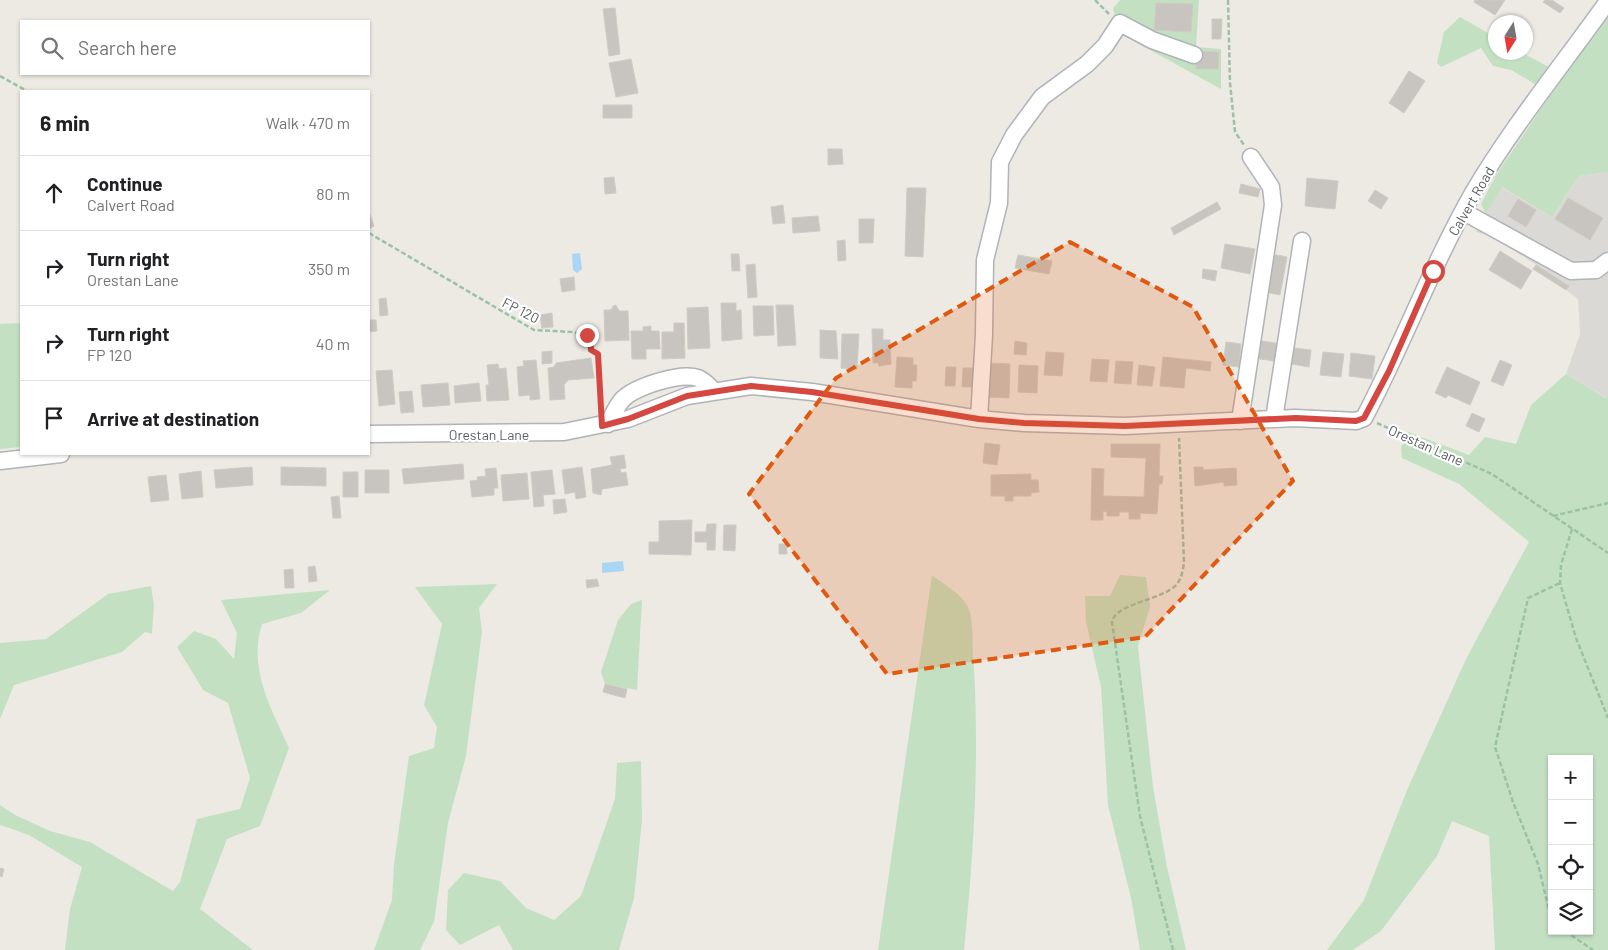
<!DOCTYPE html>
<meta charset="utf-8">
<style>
:root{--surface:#fff;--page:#f2f2f2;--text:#202124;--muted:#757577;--line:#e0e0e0}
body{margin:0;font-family:Barlow,sans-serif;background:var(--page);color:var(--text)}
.controls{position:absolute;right:15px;bottom:15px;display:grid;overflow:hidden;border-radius:0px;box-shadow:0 1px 4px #0004}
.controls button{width:45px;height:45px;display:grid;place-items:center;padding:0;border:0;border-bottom:1px solid var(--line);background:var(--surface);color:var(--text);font:25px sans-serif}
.compass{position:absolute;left:1488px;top:15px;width:45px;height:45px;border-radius:50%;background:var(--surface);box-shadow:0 1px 4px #0004;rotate:191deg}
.stop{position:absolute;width:15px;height:15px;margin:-11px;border:4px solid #d54841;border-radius:50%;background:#fff}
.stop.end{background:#d54841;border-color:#fff;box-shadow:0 1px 5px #0008}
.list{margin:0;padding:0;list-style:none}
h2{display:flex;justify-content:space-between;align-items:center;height:65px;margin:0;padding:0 20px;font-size:21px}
h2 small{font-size:16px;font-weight:400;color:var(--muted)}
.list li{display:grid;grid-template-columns:32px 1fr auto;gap:15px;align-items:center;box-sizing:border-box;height:75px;padding:0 20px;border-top:1px solid var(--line)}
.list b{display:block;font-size:19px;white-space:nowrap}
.list p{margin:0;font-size:16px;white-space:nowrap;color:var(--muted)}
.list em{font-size:16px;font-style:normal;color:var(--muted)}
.icon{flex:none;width:28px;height:28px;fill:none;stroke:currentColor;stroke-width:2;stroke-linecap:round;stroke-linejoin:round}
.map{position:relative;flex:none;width:1608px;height:950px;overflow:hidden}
.search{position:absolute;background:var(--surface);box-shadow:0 1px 4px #0004;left:20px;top:20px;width:350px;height:55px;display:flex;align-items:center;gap:12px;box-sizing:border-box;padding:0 18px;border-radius:0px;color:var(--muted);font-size:19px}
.panel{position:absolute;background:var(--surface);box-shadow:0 1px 4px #0004;left:20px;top:90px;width:350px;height:365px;border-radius:0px}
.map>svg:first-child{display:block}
.industrial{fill:#dbd9d5}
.green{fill:#c3e1c2;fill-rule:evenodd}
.water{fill:#aad6f5}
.building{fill:#c8c5c0;stroke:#d0cbc2}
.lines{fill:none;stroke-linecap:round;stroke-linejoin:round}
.minor-casing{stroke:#b0b3b7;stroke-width:19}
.path{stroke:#9cc1a6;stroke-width:2.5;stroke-dasharray:5 2.5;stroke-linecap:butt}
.minor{stroke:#fff;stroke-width:16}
.route{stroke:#d54841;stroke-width:6}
.marked{fill:#e15910;fill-opacity:0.2;stroke:#e15910;stroke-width:4;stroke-dasharray:10 6;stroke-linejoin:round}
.labels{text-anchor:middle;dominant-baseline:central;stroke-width:4.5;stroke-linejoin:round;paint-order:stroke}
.street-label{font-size:14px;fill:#5b5e62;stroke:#fff}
</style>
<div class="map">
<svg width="1608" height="950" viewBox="0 0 1608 950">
<rect width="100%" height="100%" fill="#eceae3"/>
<path class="industrial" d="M1608 172V396L1607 398 1566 374 1580 334 1578 299 1566 290 1568 285 1491 236 1476 232 1501 187 1552 217 1579 176Z"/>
<path class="green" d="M1120 0H1199L1196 47 1221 49V89L1119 33 1113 8ZM1156 3 1192 5 1191 32 1154 30ZM1196 51 1218 52V69H1196Z
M1608 10V172L1579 176 1552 217 1502 187 1486 214 1481 204 1496 175Z
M1460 17 1495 37 1496 52 1523 53 1552 69 1540 87 1511 70 1493 66 1481 48 1441 67 1437 63 1444 32Z
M21 323V447L0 449V324Z
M1566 374 1606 398 1608 396V950H1495L1489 836 1452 821 1437 856 1381 931 1353 950H1327L1364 900 1407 790 1466 659 1529 542 1459 484 1402 458 1401 447 1408 432 1469 455 1485 437 1516 444 1531 405ZM1552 759H1589V931H1552Z
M932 575C943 584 960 593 967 605 974 618 972 639 973 654 980 752 974 852 964 950H878Z
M1120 575 1146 577 1150 607 1138 646 1153 787 1167 867 1186 950H1140L1131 898 1108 805 1101 687 1086 622 1085 596H1110Z
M497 584 479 608 482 631 466 756 448 823 434 922 420 950H374L392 900 394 864 409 756 434 748 437 727 424 705 442 624 415 587Z
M151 586 154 605 152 634 145 632 122 652 14 685 0 719V643L46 639 108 594Z
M330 590 301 613 262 624C248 669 271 708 289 748L260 826 227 839 200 909 253 950H65L70 909 82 867 29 835 0 825V805L17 816 50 831 90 842 173 891 180 882 197 819 240 809 250 778 228 703 203 690 177 647 194 631 216 639 234 659 237 633 221 600Z
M642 600 637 690 605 684 601 672 618 620 631 604Z
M641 761 642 820 634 898 619 950H513L499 925 460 945 446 930 448 890 464 873 500 881 526 908 554 920 581 896 615 799 617 763Z"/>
<path class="water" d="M580 253 582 269 577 273 573 270 572 254Z
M623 561 624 571 602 573V563Z"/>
<path class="building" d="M1475 0H1505L1495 15 1474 2Z
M1545 0H1552L1564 8 1560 13 1543 2Z
M1156 3 1193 4 1191 32 1154 30Z
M615 8 620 54 609 56 603 9Z
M1212 19H1222L1221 39H1212Z
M1196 51 1219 52 1218 69H1196Z
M631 59 638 93 616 97 609 63Z
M1409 71 1425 81 1404 113 1389 103Z
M603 105H632V118H603Z
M828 149H842L843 164 828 165Z
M614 177 616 193 605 194 604 178Z
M1307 178 1338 181 1335 209 1305 206Z
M1241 184 1260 189 1258 197 1239 193Z
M907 188H926L923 257 905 256Z
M1375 190 1388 198 1381 209 1368 201Z
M1568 198 1603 218 1590 240 1555 219Z
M1518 199 1536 210 1526 227 1508 216Z
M1217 202 1221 209 1174 235 1171 228Z
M783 205 785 223 773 224 771 207Z
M369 212 374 226 369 229Z
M818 216 820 231 793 233 792 218Z
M859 219H874L873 243H859Z
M845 240 846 260 838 261 837 241Z
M1225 244 1255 249 1250 274 1221 268Z
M1500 251 1532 271 1521 289 1489 270Z
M731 254H739L740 271H732Z
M1272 254 1287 257 1280 295 1265 292Z
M1018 255 1052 261 1049 274 1015 268Z
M755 264 757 297 748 298 746 265Z
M1536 265 1569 286 1566 290 1533 269Z
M1203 269 1217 271 1215 281 1202 278Z
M574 277 575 290 562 292 560 279Z
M386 298 388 315 380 316 379 299Z
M721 303H736V311L741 310 742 339 722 341Z
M616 305 619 311H628L629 340 605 341 604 310H611L613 306Z
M776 305H793L796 345 778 346Z
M753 306H773L774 335 754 336Z
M708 307 710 348 688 349 687 308Z
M552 313 553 327 542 328 540 315Z
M369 320H376L377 331 369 332Z
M674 323H684L685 358 662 359V332H674Z
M651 326V331H659L660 349H646V359H632L631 331H643V327Z
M872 329H883V340H890L891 364 879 366 878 363H873Z
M820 330 836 331 838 359 820 358Z
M842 334H859L857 369 841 368Z
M1256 340 1282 344 1280 362 1254 358Z
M1015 341 1027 343 1026 355 1014 354Z
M1226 342 1241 344 1239 367 1223 365Z
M1294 348 1311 350 1309 367 1292 364Z
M552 351V363L542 364V352Z
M1046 352 1064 353 1062 376 1044 375Z
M1323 352 1344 354 1341 377 1320 375Z
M1351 353 1375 356 1372 379 1349 376Z
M897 357 913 358V365H917L916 381H912V388L895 387Z
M1163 357 1211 362 1210 371 1186 368 1184 388 1160 386Z
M591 358 594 378 568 380 564 385 565 399 550 400 548 368 554 367 556 363Z
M1092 359 1109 360 1107 382 1090 381Z
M536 360 540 399 530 400V395L519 396 517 367 524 366 523 361Z
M1500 360 1512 365 1503 386 1491 381Z
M1116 361 1133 362 1131 384 1114 383Z
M986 363 1010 364 1009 398 985 397Z
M498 364 499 369 506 368 509 400 487 401 486 385H489L487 365Z
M1019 365 1038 366 1037 393 1018 392Z
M1139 365 1155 367 1152 386 1137 385Z
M946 367H956L955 386H945Z
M1447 367 1480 382 1470 405 1448 395 1446 398 1435 393Z
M963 368H975L974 387H962Z
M392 370 395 404 379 406 376 371Z
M448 383 450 405 423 407 421 385Z
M479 383 481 401 455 403 454 386Z
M412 391 414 412 401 413 399 392Z
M1472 413 1485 419 1479 432 1466 426Z
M985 443 1000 445 997 465 983 463Z
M1111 444H1160L1159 476H1163L1162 484H1159L1157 514 1140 513V519H1129V512H1119V516H1107V512L1103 511V520H1091L1092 468 1104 469 1103 496 1144 497 1146 458 1111 457Z
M624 455 626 468 620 469 621 473 626 472 628 485 602 489 601 495 593 493 591 469 612 465 610 457Z
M463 464 464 479 404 484 402 469Z
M252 467 253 485 216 488 214 470Z
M281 467 326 468V486L281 485Z
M582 467 586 497 576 499 575 492 565 494 562 470Z
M1194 467H1203V470L1236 468 1237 485 1224 486V482L1195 486Z
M496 468 498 488H494V495L472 497 470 481 478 480 477 477 486 476 485 469Z
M365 470H389V493H365Z
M552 470 555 494 543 495 544 506 534 507 531 472Z
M201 471 203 497 182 499 179 474Z
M343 472H358V497H343Z
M527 473 529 499 503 501 501 475Z
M1031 474V480H1038L1039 492 1031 493V496H1013V501H1005V496H991V475Z
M166 475 169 500 151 502 148 477Z
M339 496 341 518H333L331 497Z
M565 499 567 512 554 514 553 500Z
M692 520 691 555 649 554V542H659V521Z
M707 524H716L715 550H707V542H695V532H706Z
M724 525H736L735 551 723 550Z
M779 544H786L787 554H779Z
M315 566 317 581 309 582 308 567Z
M293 569 294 588H285L284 570Z
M597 579 599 586 587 588 586 580Z
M605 684 627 689 625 698 603 692Z
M0 868 4 869 2 877 0 876Z"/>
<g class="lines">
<g class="minor-casing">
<path id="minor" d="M1464 212 1571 271 1596 270 1608 261
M979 419 984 335 985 260 999 203 1000 162 1014 135 1042 97 1087 64 1105 46 1120 23 1152 40 1194 55
M1274 419 1302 241
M1240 421 1273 205 1271 187 1251 157
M608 424C612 417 616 407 622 400 634 387 680 372 698 378 705 381 708 385 713 390
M369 434 564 432 628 419 687 396 751 386 812 392 979 419 1024 423 1125 426 1295 418 1356 421 1364 418C1403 344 1432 265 1473 193 1511 128 1564 63 1608 1
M0 461 61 454"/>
</g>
<path class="path" d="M1095 0 1109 14
M1228 0 1230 83 1235 132 1244 145
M0 76 27 91
M369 233 534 330 572 332 587 335 590 338 591 350 598 353 601 405
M1377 423 1492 474 1608 553
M1553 516 1608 503
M1572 529 1561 565 1560 583 1576 638 1608 718
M1552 923 1538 864 1513 802 1495 747 1528 598 1560 583
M1565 931 1593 950
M1173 950 1140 816 1112 622C1115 603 1164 600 1177 584 1182 577 1183 570 1184 562L1179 438"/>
<use href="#minor" class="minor"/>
</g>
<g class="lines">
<path class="route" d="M587 335 590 338 591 350 598 354 602 426 628 419 687 396 751 386 812 392 979 419 1024 423 1125 426 1296 418 1356 421 1364 418 1389 371 1433 271"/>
</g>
<path class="marked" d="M1070 242 1193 307 1293 481 1145 637 887 674 749 494 836 378Z"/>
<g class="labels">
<g class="street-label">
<text transform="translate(1471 201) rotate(-60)">Calvert Road</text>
<text transform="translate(521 310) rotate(27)">FP 120</text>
<text x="489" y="434">Orestan Lane</text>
<text transform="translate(1426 445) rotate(24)">Orestan Lane</text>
</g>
</g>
</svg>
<div class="controls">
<button>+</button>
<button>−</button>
<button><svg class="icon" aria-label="locate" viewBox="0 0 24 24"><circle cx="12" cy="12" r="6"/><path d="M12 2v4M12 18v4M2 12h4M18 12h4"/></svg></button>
<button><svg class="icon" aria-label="layers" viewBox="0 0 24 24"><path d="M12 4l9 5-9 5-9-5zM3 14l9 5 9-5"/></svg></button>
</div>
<svg class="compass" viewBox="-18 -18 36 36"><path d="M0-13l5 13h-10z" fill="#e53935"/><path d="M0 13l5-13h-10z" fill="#757577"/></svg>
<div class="stop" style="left:1433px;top:271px"></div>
<div class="stop end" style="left:587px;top:335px"></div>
<div class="search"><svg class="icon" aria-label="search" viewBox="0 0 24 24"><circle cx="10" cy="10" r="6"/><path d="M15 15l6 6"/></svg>Search here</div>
<section class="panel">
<h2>6 min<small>Walk · 470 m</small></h2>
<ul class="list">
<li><svg class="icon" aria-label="ahead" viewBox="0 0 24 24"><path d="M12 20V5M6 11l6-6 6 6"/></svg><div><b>Continue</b><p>Calvert Road</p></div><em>80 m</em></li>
<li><svg class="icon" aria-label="right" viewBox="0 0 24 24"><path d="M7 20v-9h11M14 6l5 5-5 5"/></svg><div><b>Turn right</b><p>Orestan Lane</p></div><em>350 m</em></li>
<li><svg class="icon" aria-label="right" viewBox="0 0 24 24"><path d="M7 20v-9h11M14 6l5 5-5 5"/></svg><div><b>Turn right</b><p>FP 120</p></div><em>40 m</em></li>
<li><svg class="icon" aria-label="arrive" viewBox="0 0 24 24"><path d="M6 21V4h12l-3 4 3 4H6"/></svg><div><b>Arrive at destination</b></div></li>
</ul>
</section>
</div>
